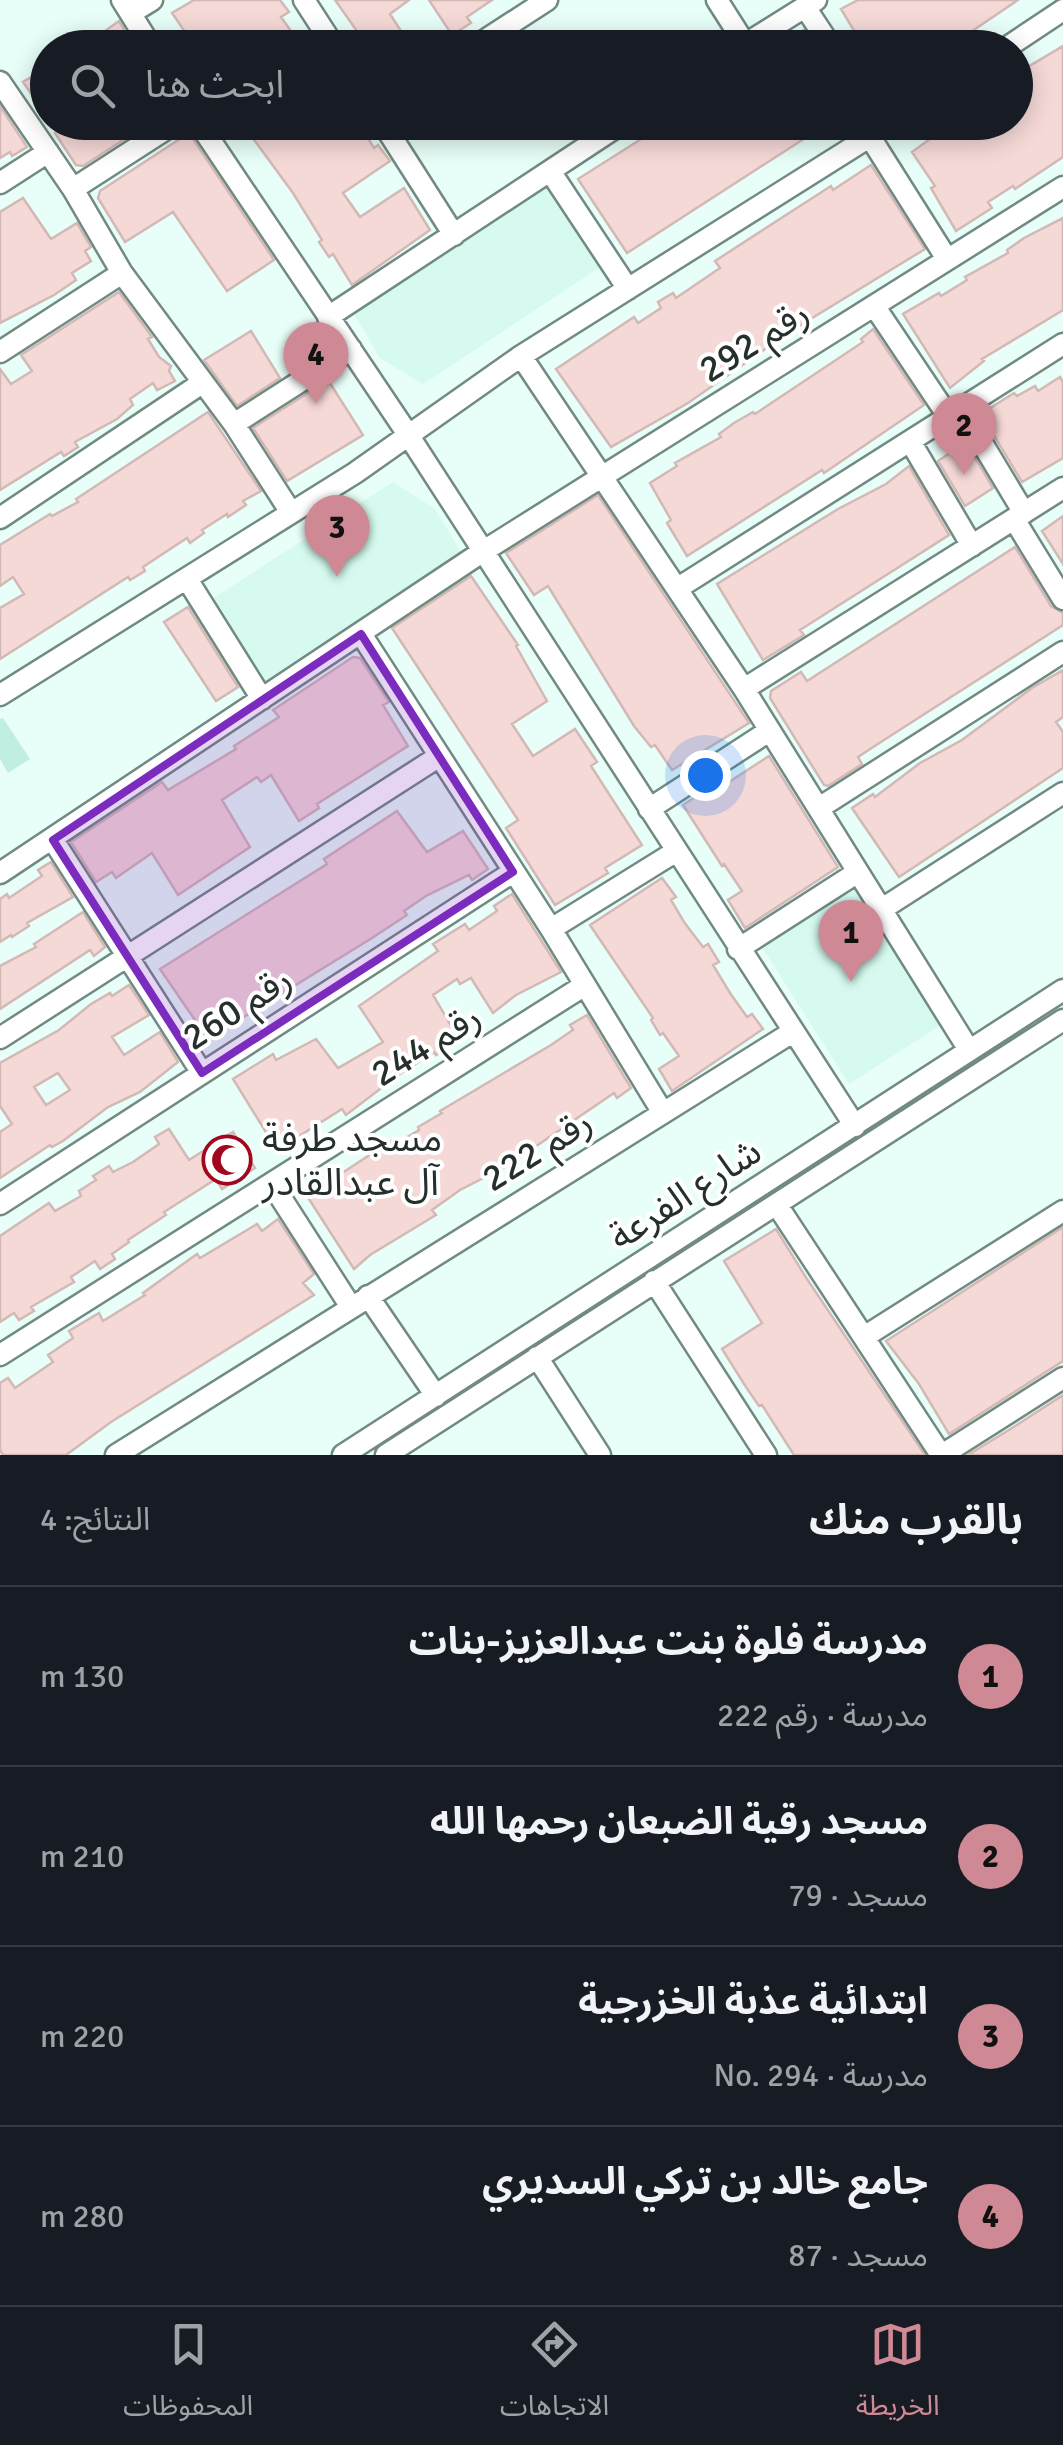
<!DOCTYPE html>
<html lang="ar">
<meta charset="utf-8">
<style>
:root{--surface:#171b24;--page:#20242c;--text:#f1f3f6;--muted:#9ea1a6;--line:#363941;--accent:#ce8994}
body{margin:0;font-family:Signika,"Noto Sans Arabic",sans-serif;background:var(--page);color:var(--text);direction:rtl}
.you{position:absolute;left:705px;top:775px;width:35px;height:35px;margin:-25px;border:8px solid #fff;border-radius:50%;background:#1a73e8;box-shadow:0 0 0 15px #1a73e833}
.badge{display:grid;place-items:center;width:65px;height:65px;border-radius:50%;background:var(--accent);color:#111;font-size:32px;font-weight:700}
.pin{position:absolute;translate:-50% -82px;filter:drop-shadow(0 2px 5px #0008)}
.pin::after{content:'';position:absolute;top:52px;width:35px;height:30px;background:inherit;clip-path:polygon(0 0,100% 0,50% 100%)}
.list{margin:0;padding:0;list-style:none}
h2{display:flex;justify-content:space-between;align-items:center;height:130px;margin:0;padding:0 40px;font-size:42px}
h2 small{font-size:32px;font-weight:400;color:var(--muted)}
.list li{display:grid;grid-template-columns:65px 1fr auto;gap:30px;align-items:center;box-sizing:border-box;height:180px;padding:0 40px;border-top:2px solid var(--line)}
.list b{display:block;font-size:38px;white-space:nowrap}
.list p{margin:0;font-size:32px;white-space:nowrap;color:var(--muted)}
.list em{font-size:32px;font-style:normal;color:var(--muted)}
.icon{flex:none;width:55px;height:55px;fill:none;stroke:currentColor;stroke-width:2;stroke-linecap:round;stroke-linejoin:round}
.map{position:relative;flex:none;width:1063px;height:1455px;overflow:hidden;direction:ltr}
.search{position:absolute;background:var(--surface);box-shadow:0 5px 25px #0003;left:30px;right:30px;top:30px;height:110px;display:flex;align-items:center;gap:25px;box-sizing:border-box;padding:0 35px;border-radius:55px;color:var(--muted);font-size:38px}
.sheet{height:850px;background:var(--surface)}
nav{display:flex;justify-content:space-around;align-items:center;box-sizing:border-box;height:140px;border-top:2px solid var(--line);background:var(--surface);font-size:28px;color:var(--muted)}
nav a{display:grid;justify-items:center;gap:5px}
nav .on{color:var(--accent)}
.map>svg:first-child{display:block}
.built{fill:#d6faef}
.green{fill:#c0eee1}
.building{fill:#f5d9d7;stroke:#d3b9b6;stroke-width:2.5;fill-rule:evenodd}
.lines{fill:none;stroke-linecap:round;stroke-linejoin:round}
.minor-casing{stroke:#718a82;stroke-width:25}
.minor{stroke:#fff;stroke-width:20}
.marked{fill:#7b2cbf;fill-opacity:0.2;stroke:#7b2cbf;stroke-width:8;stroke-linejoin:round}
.labels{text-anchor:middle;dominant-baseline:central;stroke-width:8;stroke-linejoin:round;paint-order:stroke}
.street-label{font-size:38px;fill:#252f2c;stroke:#fff}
.poi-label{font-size:38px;fill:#252f2c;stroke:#fff;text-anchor:start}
</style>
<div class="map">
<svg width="1063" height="1455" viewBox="0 0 1063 1455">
<rect width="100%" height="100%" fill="#e8fef8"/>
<path class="built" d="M551 183 605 264 423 384 380 358 353 312Z
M393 482 435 509 462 554 265 682 212 599Z
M852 881 944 1023 849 1084 758 941Z"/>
<path class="green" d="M3 718 30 759 8 773 0 759V719Z"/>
<path class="building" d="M194 0H280L289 12 281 17 303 48H196L172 13Z
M335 0H409L390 14 412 48H369Z
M429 0H492L467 17 471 23 452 35Z
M858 0H1018L947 48H888L878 34 862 44 841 9Z
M119 21 135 48H81Z
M804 30 815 48H783L794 36Z
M1063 46V157L1015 189 1013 186 988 202 992 208 956 231 931 188 935 186 912 152 945 128 941 122H1016V74Z
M48 67V95L37 102 23 82Z
M0 106 27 147 12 156 10 152 0 158Z
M71 122H151L83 166 76 165 55 133Z
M249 122H358L374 148 378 145 390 161 343 193 360 217 404 188 430 230 352 285 333 254 329 257 319 242 322 240 293 193 252 137 256 134Z
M668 122H830L627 253 578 179Z
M189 133 274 260 227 291 173 212 125 242 98 198 100 191Z
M871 165 925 249 791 331 688 403 611 447 556 369 634 317 638 323 661 308 658 302 673 293 676 298 720 268 715 261 831 186 833 190Z
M23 198 51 239 77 223 91 247 85 251 91 261 72 273 76 280 54 295 0 323V212Z
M1063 218V310L982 359 984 361 950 388 903 314 939 293 941 296 967 280 965 277 1008 253 1007 250 1024 238Z
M119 292 152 337 148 339 159 357 171 366 169 371 175 381 157 390 153 383 130 399 133 405 117 419 75 442 78 447 64 456 61 452 0 490V369L11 384 32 371 21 355Z
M873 329 924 405 824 473 822 470 687 556 667 523 671 520 650 483 677 466 675 463 721 437 719 434 734 423 753 412 755 414 863 342 861 339Z
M251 331 280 378 237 406 204 360Z
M1060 377 1063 382V458L1022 482 981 414 1014 393 1017 396 1035 386 1038 391Z
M328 380 363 435 287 481 253 428Z
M208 412 261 491 243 501 246 505 228 517 227 514 202 530 204 533 190 543 187 538 143 567 145 571 130 580 128 577 0 659V608L24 594 13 577 0 586V545L50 514 52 516 78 502 76 499Z
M966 442 993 488 965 506 938 461Z
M909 466 949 535 800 630 804 635 763 660 717 584 838 509 886 484Z
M598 495 749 723 672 770 655 745 651 747 634 726 548 586 534 595 506 553Z
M1063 516V564L1042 531Z
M1015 547 1051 606 1063 613V625L884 740 858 757 862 764 828 786 824 785 770 698 771 691 801 672 807 681Z
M471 576 518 645 516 646 547 701 512 724 533 756 575 729 597 762 591 766 642 845 605 868 608 873 555 905 506 828 518 820 392 628Z
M188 607 238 687 216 701 164 622Z
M353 657 360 658 389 702 383 705 408 746 317 804 319 808 299 821 271 775 261 782 257 777 222 800 250 847 178 895 152 853 116 878 112 872 96 882 71 842 162 782 168 790 236 749 234 746 279 717 273 710Z
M1063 670V717L1056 722 1063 732V768L899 877 852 808 873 794 875 797 920 763 962 740 1032 688Z
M769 756 838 867 745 928 728 900 742 891 724 864 722 866 683 805 725 777 729 782Z
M397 811 427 852 463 831 488 869 472 880 469 875 426 896 404 911 407 915 372 938 208 1039 160 969 327 864 324 859Z
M51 862 73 897 27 923 29 926 12 937 11 935 0 942V899L7 894 9 898 42 876 38 870Z
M662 878 676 897 671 900 684 922 703 947 708 944 719 962 713 965 730 993 747 1017 752 1014 763 1029 672 1091 659 1069 679 1056 663 1033 660 1035 651 1020 653 1018 590 925Z
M512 894 561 972 516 995 493 1013 471 978 460 984 457 979 433 995 460 1041 436 1055 434 1052 397 1076 346 1115 342 1109 277 1150 233 1079 273 1054 276 1060 316 1039 338 1068 383 1042 359 1006 438 951 433 944 465 924 469 930 497 911 494 906Z
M83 912 105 947 94 956 90 950 0 1009V966L36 947 34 944Z
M129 985 149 1015 112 1037 124 1055 160 1032 178 1062 140 1092 108 1107 63 1141 52 1147 50 1145 0 1178V1132L12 1124 0 1106V1063L59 1030 91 1004 110 993 112 996ZM58 1073 70 1090 46 1105 34 1087Z
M587 1015 631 1088 617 1098 614 1093 507 1166 460 1190 432 1210 436 1215 370 1255 354 1269 307 1196 391 1141 394 1145 419 1130 418 1127 442 1113 440 1111 551 1045 573 1030 570 1025Z
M169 1129 189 1160 233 1132 255 1168 222 1189 216 1179 164 1212 166 1215 128 1240 129 1242 112 1254 115 1259 100 1269 95 1261 71 1277 74 1282 31 1307 34 1311 19 1320 14 1313 0 1322V1236L49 1203 55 1211 81 1196 79 1191 96 1180 93 1176 109 1166 113 1172 133 1162 159 1144 155 1137Z
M278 1219 314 1274 303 1283 314 1295 111 1422 66 1455H3L0 1450V1383L8 1378 15 1388 53 1362 48 1355 73 1338 69 1331 99 1313 103 1321 145 1295 143 1293 197 1254 200 1258 257 1224 262 1231Z
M1063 1227V1361L949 1434 919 1384 886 1341Z
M776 1229 805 1276 925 1455H794L762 1405 759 1406 746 1387 722 1349 762 1323 724 1261Z
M1063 1395V1455H968L1012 1428Z"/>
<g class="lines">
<g class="minor-casing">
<path id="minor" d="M122 0 152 48
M304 0 335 48
M717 0 745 44
M805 7 832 48
M131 13 152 0
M473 48 547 0
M739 48 816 0
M1006 48 1063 10
M0 82 73 189 122 273 234 424 290 511
M198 122 407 433 855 1126
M382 122 454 235
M870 137 947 259
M550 171 628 289
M0 183 48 152
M73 189 177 122
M875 307 948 416
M328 317 624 122
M0 352 122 273
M521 356 744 689 969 1050
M961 408 1024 513
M234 424 351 349
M910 441 972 546
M0 518 202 383
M1014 519 1063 599
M187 579 262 699
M678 588 1063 344
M361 634 551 929 663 1113
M744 689 1063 488
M0 695 355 473 521 356 893 122
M819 808 1063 652
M649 809 769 731
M53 840 202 1073
M0 873 482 552 1063 187
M882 909 1063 793
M551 929 675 852
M738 949 858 872
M0 1038 438 757
M272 1184 351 1307
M0 1204 513 872
M777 1205 941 1455
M654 1281 766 1455
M368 1296 436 1396
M864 1337 1063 1211
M0 1355 585 985
M537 1357 600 1455
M116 1455 791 1033
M343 1455 1063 990
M386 1455 1063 1020
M942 1455 1063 1378"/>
</g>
<use href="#minor" class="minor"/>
</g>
<path class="marked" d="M361 634 513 872 202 1073 53 840Z"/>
<defs>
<g id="mosque-ring" transform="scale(2.5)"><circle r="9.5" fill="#fff" stroke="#a3071d" stroke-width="1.5"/><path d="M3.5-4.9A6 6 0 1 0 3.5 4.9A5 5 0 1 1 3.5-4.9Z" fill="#a3071d"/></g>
</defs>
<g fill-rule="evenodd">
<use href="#mosque-ring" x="227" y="1160"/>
</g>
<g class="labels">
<g class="street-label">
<text transform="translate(754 341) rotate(-32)">رقم 292</text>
<text transform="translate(237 1008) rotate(-33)">رقم 260</text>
<text transform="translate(426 1045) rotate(-32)">رقم 244</text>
<text transform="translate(537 1150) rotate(-32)">رقم 222</text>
<text transform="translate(685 1194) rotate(-33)">شارع الفرعة</text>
</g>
<g class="poi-label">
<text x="262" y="1138">مسجد طرفة<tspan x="262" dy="44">آل عبدالقادر</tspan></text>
</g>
</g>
</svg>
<div class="you"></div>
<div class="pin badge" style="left:851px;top:982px">1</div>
<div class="pin badge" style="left:964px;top:475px">2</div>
<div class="pin badge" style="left:337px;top:577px">3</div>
<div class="pin badge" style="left:316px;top:404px">4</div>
<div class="search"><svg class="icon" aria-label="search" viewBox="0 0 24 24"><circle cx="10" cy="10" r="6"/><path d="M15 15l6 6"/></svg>ابحث هنا</div>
</div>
<section class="sheet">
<h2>بالقرب منك<small>النتائج: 4</small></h2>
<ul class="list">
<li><span class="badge">1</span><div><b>مدرسة فلوة بنت عبدالعزيز-بنات</b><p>مدرسة · رقم 222</p></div><em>130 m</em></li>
<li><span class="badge">2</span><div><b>مسجد رقية الضبعان رحمها الله</b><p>مسجد · 79</p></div><em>210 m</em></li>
<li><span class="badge">3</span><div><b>ابتدائية عذبة الخزرجية</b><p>مدرسة · No. 294</p></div><em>220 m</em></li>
<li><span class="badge">4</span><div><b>جامع خالد بن تركي السديري</b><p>مسجد · 87</p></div><em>280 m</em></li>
</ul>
</section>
<nav>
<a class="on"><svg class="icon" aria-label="map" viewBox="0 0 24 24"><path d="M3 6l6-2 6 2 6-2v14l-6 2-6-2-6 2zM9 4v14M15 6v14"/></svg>الخريطة</a>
<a><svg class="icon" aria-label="directions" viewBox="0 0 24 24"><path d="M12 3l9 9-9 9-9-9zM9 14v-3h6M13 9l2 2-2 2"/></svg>الاتجاهات</a>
<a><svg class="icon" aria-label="saved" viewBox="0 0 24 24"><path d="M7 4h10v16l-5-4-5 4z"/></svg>المحفوظات</a>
</nav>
